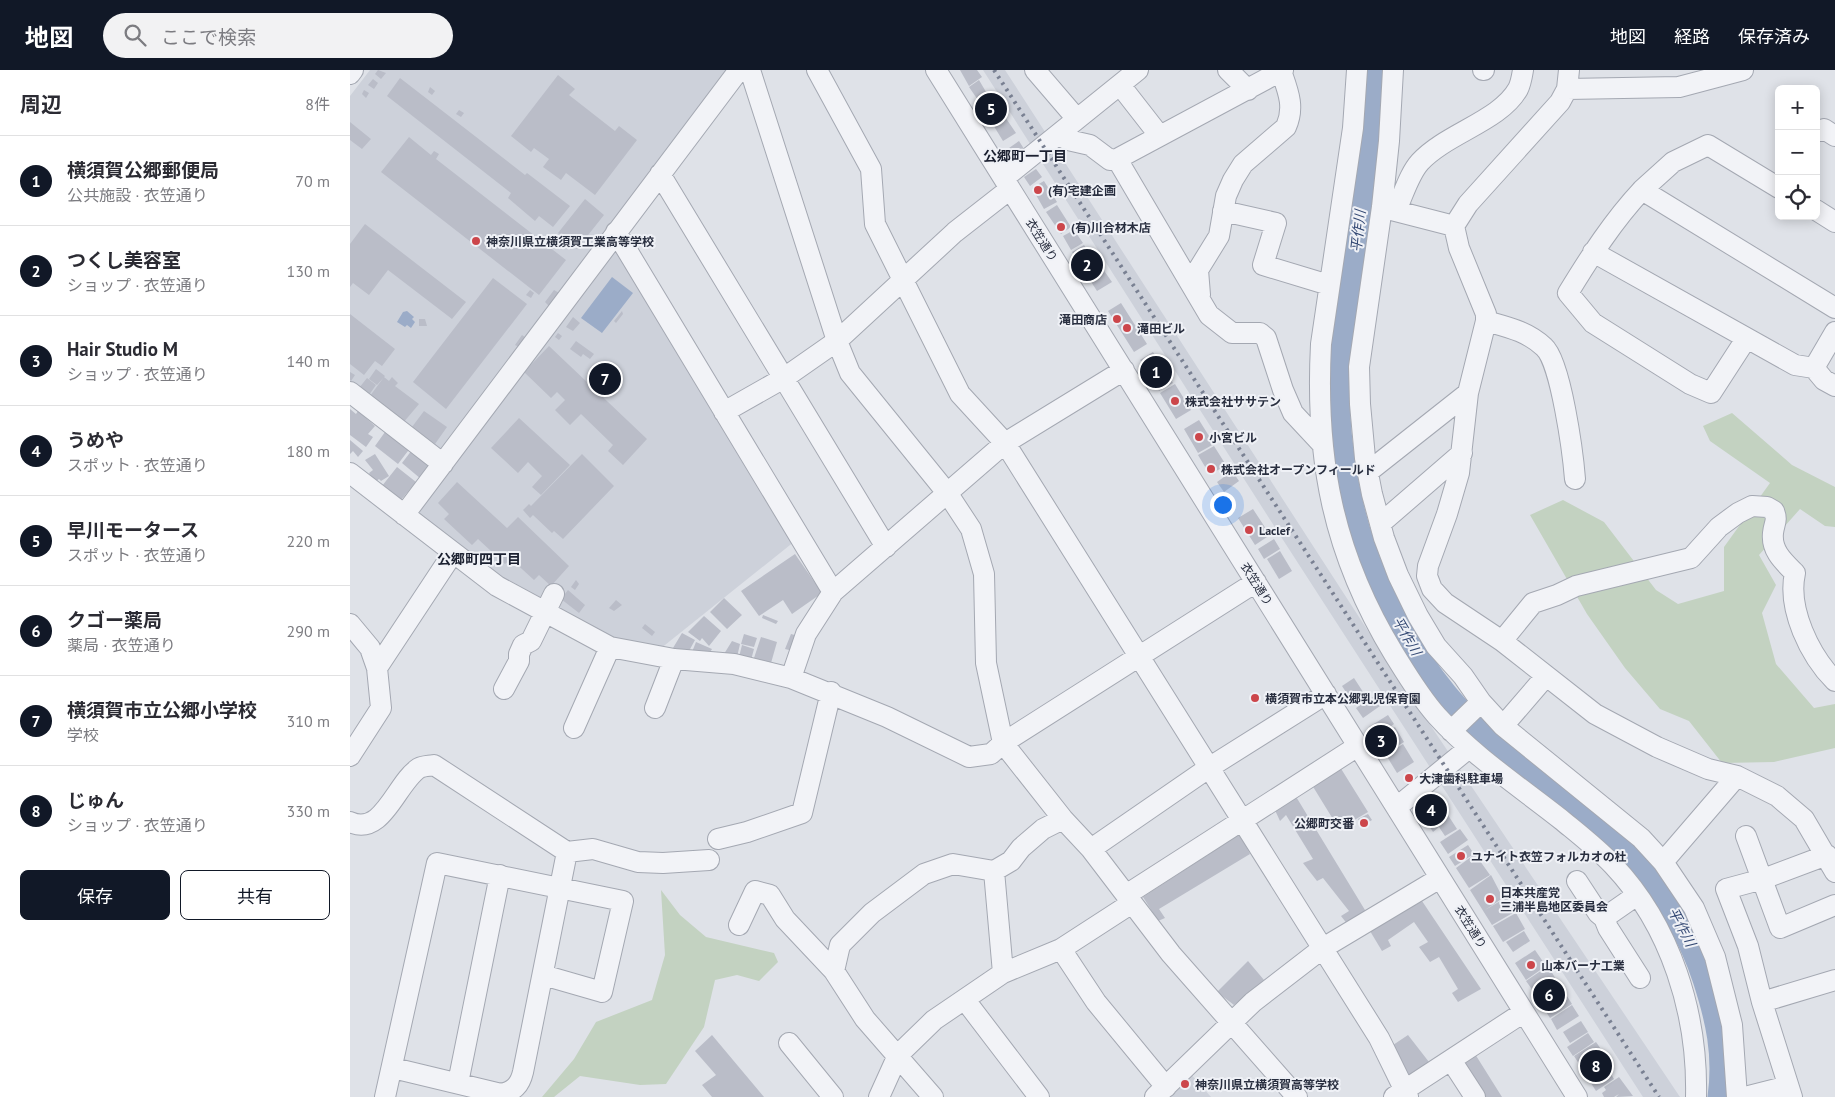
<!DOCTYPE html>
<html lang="ja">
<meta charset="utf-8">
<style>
:root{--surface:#fff;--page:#f2f2f3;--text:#2b2b33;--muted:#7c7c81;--line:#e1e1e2;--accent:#111827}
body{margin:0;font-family:"PT Sans","Noto Sans JP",sans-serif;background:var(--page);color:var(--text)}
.controls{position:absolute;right:15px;top:15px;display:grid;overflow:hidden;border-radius:8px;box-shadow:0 2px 12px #0003}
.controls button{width:45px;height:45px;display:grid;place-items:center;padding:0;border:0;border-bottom:1px solid var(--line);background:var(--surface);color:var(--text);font:25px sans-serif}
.you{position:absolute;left:872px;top:434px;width:18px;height:18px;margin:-12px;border:4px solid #fff;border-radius:50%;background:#1a73e8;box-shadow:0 0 0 8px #1a73e833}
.badge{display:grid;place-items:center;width:32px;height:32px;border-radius:50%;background:var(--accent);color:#fff;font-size:16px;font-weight:700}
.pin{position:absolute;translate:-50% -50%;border:2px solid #fff;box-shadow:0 1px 5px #0006}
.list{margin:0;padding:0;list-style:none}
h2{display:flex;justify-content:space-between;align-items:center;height:65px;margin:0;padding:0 20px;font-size:21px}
h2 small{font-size:16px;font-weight:400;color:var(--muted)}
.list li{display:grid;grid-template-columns:32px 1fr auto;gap:15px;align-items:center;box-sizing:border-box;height:90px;padding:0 20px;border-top:1px solid var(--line)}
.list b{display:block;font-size:19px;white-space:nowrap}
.list p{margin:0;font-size:16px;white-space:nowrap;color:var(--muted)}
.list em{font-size:16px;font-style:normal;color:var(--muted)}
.actions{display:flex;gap:10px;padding:15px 20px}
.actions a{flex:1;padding:11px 0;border:1px solid var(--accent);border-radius:8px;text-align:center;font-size:18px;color:var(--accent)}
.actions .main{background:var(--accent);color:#fff}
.icon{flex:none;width:28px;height:28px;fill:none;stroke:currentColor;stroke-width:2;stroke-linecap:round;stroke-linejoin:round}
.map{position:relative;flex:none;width:1485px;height:1027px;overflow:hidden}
header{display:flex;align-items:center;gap:30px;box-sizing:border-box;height:70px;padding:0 25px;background:var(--accent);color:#fff}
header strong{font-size:24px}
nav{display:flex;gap:28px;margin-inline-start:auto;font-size:18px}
.search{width:350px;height:45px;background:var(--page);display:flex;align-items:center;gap:12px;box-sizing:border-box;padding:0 18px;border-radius:28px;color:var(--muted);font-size:19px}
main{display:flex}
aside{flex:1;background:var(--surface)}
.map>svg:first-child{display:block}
.built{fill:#cdd1da}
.green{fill:#c3d2c1}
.water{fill:#9bacc8}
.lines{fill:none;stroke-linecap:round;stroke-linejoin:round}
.river{stroke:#9bacc8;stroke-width:25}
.building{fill:#babdc8}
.minor-casing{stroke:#a4a8b2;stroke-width:22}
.minor{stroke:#f2f3f7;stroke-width:20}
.rail{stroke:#798092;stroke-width:4;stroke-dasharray:2.5 5;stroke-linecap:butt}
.poi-dot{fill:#cc464b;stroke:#eff1f6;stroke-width:2}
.labels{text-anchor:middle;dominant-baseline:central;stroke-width:4;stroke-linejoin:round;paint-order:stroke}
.poi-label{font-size:12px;font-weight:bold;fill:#282e3f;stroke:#eff1f6;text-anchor:start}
.street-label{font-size:12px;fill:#282e3f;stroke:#eff1f6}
.neighbourhood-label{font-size:14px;font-weight:bold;fill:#1b2030;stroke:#eff1f6}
.water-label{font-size:14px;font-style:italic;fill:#334873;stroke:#eff1f6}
</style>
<header>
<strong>地図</strong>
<div class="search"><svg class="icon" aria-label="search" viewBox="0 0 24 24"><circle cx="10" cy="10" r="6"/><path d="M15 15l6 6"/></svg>ここで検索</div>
<nav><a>地図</a><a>経路</a><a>保存済み</a></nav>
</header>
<main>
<aside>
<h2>周辺<small>8件</small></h2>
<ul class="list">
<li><span class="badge">1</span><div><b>横須賀公郷郵便局</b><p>公共施設 · 衣笠通り</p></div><em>70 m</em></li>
<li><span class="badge">2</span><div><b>つくし美容室</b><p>ショップ · 衣笠通り</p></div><em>130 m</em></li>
<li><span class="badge">3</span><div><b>Hair Studio M</b><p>ショップ · 衣笠通り</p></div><em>140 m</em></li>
<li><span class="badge">4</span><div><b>うめや</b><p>スポット · 衣笠通り</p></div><em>180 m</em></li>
<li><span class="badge">5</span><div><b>早川モータース</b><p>スポット · 衣笠通り</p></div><em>220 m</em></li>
<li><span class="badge">6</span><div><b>クゴー薬局</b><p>薬局 · 衣笠通り</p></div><em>290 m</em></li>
<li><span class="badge">7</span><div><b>横須賀市立公郷小学校</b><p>学校</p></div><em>310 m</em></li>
<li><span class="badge">8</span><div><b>じゅん</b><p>ショップ · 衣笠通り</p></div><em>330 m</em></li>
</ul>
<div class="actions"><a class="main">保存</a><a>共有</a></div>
</aside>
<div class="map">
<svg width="1485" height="1027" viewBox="0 0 1485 1027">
<rect width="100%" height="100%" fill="#dfe2e8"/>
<path class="built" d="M20 0H380L91 384 0 316V26Z
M633 0H655L1042 598 1330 1027H1293L926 459Z
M262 177 268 178 445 471 310 579 259 567 159 515 66 447 65 440Z
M839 1002 861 1027H807Z"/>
<path class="green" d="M1382 343 1442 395 1485 417V457L1475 456 1450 439 1409 485 1426 515 1412 543 1426 594 1464 638 1485 634V678L1424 692 1372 693 1339 651 1310 639 1275 598 1237 544 1180 445 1213 430 1254 452 1306 520 1328 534 1374 521V477L1420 413 1360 371 1353 356Z
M311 820 330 845 356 867 424 883 428 892 409 911 387 905 365 910 354 957 316 1014 290 1015 230 1006 204 1027H192L224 989 246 952 302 930 315 885Z"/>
<path class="water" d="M262 207 283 223 252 263 231 248Z
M57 241 64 247 62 249 65 252 61 258 57 255 55 257 47 252 53 242Z"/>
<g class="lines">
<path class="river" d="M1026 0V21C1018 84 1011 146 1002 209 999 234 995 258 992 283 990 294 987 306 987 317 987 380 1000 450 1025 508 1049 561 1081 614 1123 655 1139 671 1159 684 1177 698 1257 762 1321 807 1355 909 1368 949 1376 985 1370 1027"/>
</g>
<path class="building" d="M28 0 36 3 31 9 25 4Z
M610 0H627L632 7 619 16Z
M208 5 225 19 219 25 265 61 269 56 287 70 245 125 216 103 211 110 193 97 199 89 184 78 181 82 161 66Z
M50 8 175 105 177 103 220 136 203 157 189 146 185 151 158 128 161 123 37 26Z
M23 9 28 13 24 19 18 15Z
M629 10 639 27 630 33 619 17Z
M80 17 85 21 82 25 78 22Z
M14 20 19 23 16 28 12 24Z
M642 28 652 43 640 50 631 35Z
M109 40 114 43 111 47 106 44Z
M653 44 666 63 653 71 642 53Z
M0 52 21 69 12 79 0 70Z
M59 67 81 85 84 81 89 84 86 89 216 190 189 225 31 102Z
M669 71 676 82 666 88 659 78Z
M686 99 692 107 680 116 674 107Z
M694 111 707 132 694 139 682 118Z
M235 129 254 145 227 179 208 163Z
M707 135 721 157 711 164 696 142Z
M15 154 116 232 102 249 38 200 19 225 3 213 0 217V174Z
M724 160 733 173 721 180 713 166Z
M734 175 740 184 728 191 722 182Z
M739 188 745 196 736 202 730 194Z
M750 195 762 212 747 221 736 204Z
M143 208 177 234 96 339 63 312Z
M180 220 184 223 181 228 176 225Z
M204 220 211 224 200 237 195 232Z
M771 233 797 274 784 282 758 241Z
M272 241 273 244 266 253 264 251Z
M0 244 45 279 32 296 25 291 14 305 0 294Z
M223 247 230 253 223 261 216 257Z
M69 249H75L77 256H69Z
M208 263 212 266 209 270 205 267Z
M172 265 176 268 169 277 165 275Z
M226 271 244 284 240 289 233 284 231 287 220 279Z
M199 276 297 369 273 395 258 381 263 375 231 344 220 355 205 340 215 330 207 322 201 328 174 302Z
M803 282 823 313 809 321 790 290Z
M26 299 35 306 27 315 19 309Z
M0 302 5 305 1 311 0 310Z
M34 307 39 311 42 307 48 313 45 316 69 334 53 353 20 326Z
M17 308 26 315 19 325 9 318Z
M825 314 841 340 826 349 810 323Z
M0 339 6 344 8 341 25 356 18 364 23 367 16 377 0 365Z
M74 341 97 357 85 374 62 357Z
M169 348 220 395 191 425 182 417 192 406 178 392 168 403 141 378Z
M849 350 864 374 848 383 834 359Z
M35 362 61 377 48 394 25 376Z
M0 370 13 381 8 387 3 381 0 384Z
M864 376 876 395 860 405 848 385Z
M62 380 81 395 71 409 52 393Z
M25 384 39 406 31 411 29 409 25 412 19 403 23 400 15 390Z
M232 384 264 416 213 469 204 461 202 463 183 445 180 448 173 440 179 434 181 436Z
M878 395 889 411 874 422 867 412 874 407 870 401Z
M47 397 66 412 51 430 32 416Z
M107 412 157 458 168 447 219 496 201 516 189 505 184 510 161 489 155 494 128 469 122 475 94 449 99 444 88 433Z
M903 439 920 465 905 475 888 448Z
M924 469 930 479 914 489 908 479Z
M930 481 942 501 929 509 917 489Z
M445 484 472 523 442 544 433 530 409 546 391 521Z
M226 510 229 514 225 520 221 517Z
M218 520 235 535 229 543 211 529Z
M374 528 392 545 377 559 360 542Z
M266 530 272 535 264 541 259 538Z
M413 545 428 551 426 554 412 548Z
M354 546 371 561 359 576 352 568 350 571 338 562Z
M295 554 305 562 302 566 292 558Z
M332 563 345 570 339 581 323 578Z
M394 564 407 568 404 577 391 574Z
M441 564 448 566 443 581 435 579Z
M411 567 427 572 421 593 404 588Z
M382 571 390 574 387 587 374 584Z
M346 572 362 579 359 584 342 582Z
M392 575 404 579 401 590 389 587Z
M1004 608 1017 628 1005 636 992 616Z
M1024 626 1030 636 1013 648 1006 638Z
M1038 645 1044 654 1025 667 1019 657Z
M1045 657 1054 672 1035 684 1026 669Z
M1053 674 1064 692 1047 703 1036 685Z
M990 697 1018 742 989 759 962 715Z
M945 725 1018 845 998 855 991 846 999 841 973 808 967 811 953 793 963 789 936 745 930 751 924 738Z
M1085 727 1094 742 1077 753 1067 738Z
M1096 742 1107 759 1095 766 1089 757 1083 762 1078 754Z
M1018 744 1022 750 1012 756 1008 749Z
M1110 759 1118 770 1098 784 1090 772Z
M890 764 900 784 809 839 815 848 808 851 793 827Z
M1118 775 1124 784 1105 796 1099 787Z
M1125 784 1140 805 1119 818 1106 798Z
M1141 805 1153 828 1135 840 1157 827 1166 841 1142 855 1120 820Z
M1072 831 1131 919 1108 932 1102 923 1108 919 1089 887 1080 892 1069 877 1078 872 1064 852 1038 870 1041 876 1032 881 1020 861Z
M1166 843 1175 859 1153 872 1143 856Z
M1174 861 1180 871 1163 882 1156 872Z
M1185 880 1196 896 1176 910 1165 893Z
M898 891 914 910 884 935 867 922Z
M1198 896 1207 911 1186 925 1176 911Z
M1206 914 1212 924 1192 937 1185 927Z
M1215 923 1222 934 1200 948 1193 937Z
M1222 935 1229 946 1207 960 1201 949Z
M1231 951 1238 962 1220 973 1213 962Z
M1238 963 1244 972 1223 986 1217 977Z
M362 965 414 1027H362L352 1015 366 1005 345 981Z
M1058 965 1079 992 1061 1008 1040 977Z
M1246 972 1253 982 1231 997 1224 986Z
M1254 983 1262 994 1257 997 1264 1009 1246 1021 1239 1010 1255 999 1238 1009 1231 997Z
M1125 984 1152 1027H1131L1111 994Z
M1269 1007 1283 1026 1266 1027 1269 1024 1264 1027H1254L1252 1023 1256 1020 1254 1017Z"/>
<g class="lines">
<g class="minor-casing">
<path id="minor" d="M400 0 487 271 500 303 598 424 621 459 634 504 636 593 653 673 713 749 741 779 821 884 947 1027
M467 0 521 99 525 154 610 324 655 373 1029 968 1058 1027
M586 0 1227 1027
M685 0 727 49
M878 0 898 20
M1007 0 1003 58 971 274C965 390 983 484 1044 584 1057 605 1070 627 1087 646 1123 686 1170 717 1213 751 1230 765 1248 779 1263 795 1321 856 1348 944 1346 1027
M1043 0 1039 71 1032 137 1009 297 1010 334 1015 388 1022 424 1034 468 1048 505 1068 546 1086 576 1113 606 1131 632 1153 656 1291 768 1313 792 1344 838 1365 887 1382 955 1387 1027
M1133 0H1134
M1219 0 1217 19 1210 32 1118 134 1104 156 1109 178 1136 244V251L1118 323 1109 403 1097 444 1078 496 1077 506 1082 519 1095 533 1152 571 1245 644 1307 677 1358 699 1387 706 1427 726 1454 749 1485 802
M0 4 3 0
M770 15 809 65
M1217 19 1329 17 1393 0
M1466 62 1474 59 1485 66
M709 65 718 70 740 75 760 90 767 89 933 0
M767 89 859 245 882 263H910L916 268 933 320 943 343 971 373
M310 104 536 477
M654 108 788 0
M1292 120 1323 92 1358 75 1429 118
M1034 138 1104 156
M1046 140C1053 126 1059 104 1070 92 1097 63 1150 51 1168 19 1171 13 1172 6 1173 0
M1466 140 1485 152
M873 141 926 153 913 195 979 215
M266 162 483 522
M1243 182 1445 295 1464 298 1474 310 1485 316
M850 225 848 200 869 166 876 126 883 110 893 94 936 57C945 37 938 21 931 1
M1136 251C1157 257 1177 261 1194 277 1211 292 1223 384 1225 409
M1396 269 1361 323 1340 314 1243 253 1218 223C1240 187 1263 151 1292 120L1485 238
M1464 298 1485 262
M0 322 93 394
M374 342 434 308 487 271 605 162 660 119
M1018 402 1118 323
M0 403 147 516 260 577 324 589 384 594 441 608 537 647 619 687 641 684 653 673 906 512
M54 445 389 0
M1030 454 1112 383
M0 554 20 578 27 598 31 638 0 686
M1152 571 1183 533 1207 525 1226 516 1341 488 1369 457 1388 443 1402 436 1417 437 1424 441C1428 451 1424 453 1423 463 1421 481 1434 492 1445 503 1437 539 1460 586 1485 611
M27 598 103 483
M441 608 456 564 483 522 655 373 774 300
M154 619 169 591V584L173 575 181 571 204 524
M305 638 324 589
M1153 656 1196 606
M224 658 260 577
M1101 661 1131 632
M1047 737 1119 678
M0 752C33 767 46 713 69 698 73 696 79 696 84 695L217 782 173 1002C170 1015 164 1021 151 1024L43 998
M1396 766 1430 858 1485 835
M368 769 397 762 452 743 481 622
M741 779 860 697 976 624
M217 782 243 779 288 792 313 793 359 790
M1313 792 1387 706
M644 801 653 903
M1227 811 1248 843 1254 848
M776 825 1008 676
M1287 825 1254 848 1258 858 1290 908
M389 855 405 821 420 825 435 849 484 901
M711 879 746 932 816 1017
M615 930 689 1027
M1412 932 1398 876 1376 819 1413 809 1477 785
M439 973 483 1027
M1101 990 1125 1027
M108 1013 150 805
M35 1027 87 793 273 831 252 922 193 905
M529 1027 548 985 584 950 653 903 711 879 782 833
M583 1027 515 949 484 901 490 875 522 843 574 804 603 794 644 801 661 791 671 778 693 759 713 749
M805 1027 903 932 973 878 1090 808
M1044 1027 1174 942
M1395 1027 1438 1016
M1442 1027 1412 932 1485 910"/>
</g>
<use href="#minor" class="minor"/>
<path class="rail" d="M644 0 1309 1027"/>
</g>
<g class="poi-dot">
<circle cx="688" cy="120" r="5"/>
<circle cx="711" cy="157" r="5"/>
<circle cx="126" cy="171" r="5"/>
<circle cx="767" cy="249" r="5"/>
<circle cx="777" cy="258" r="5"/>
<circle cx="825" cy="331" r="5"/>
<circle cx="849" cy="367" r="5"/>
<circle cx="861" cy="399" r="5"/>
<circle cx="899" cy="460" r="5"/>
<circle cx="905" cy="628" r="5"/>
<circle cx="1059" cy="708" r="5"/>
<circle cx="1014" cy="753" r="5"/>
<circle cx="1111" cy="786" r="5"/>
<circle cx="1140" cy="829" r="5"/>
<circle cx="1181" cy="895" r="5"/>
<circle cx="835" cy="1014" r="5"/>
</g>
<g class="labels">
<g class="poi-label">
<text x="698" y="120">(有)宅建企画</text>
<text x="721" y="157">(有)川合材木店</text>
<text x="136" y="171">神奈川県立横須賀工業高等学校</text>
<text x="757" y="249" text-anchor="end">滝田商店</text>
<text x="787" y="258">滝田ビル</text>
<text x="835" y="331">株式会社ササテン</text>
<text x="859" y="367">小宮ビル</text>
<text x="871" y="399">株式会社オープンフィールド</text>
<text x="909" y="460">Laclef</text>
<text x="915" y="628">横須賀市立本公郷乳児保育園</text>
<text x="1069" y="708">大津歯科駐車場</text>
<text x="1004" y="753" text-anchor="end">公郷町交番</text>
<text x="1121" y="786">ユナイト衣笠フォルカオの杜</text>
<text x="1150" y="822">日本共産党<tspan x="1150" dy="14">三浦半島地区委員会</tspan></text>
<text x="1191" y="895">山本バーナ工業</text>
<text x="845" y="1014">神奈川県立横須賀高等学校</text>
</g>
<g class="street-label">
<text transform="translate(692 170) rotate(58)">衣笠通り</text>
<text transform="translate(907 514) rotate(58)">衣笠通り</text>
<text transform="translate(1121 857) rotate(58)">衣笠通り</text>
</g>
<g class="neighbourhood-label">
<text x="675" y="86">公郷町一丁目</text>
<text x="129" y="489">公郷町四丁目</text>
</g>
<g class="water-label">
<text transform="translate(1008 161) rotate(-84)">平作川</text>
<text transform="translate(1057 566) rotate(60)">平作川</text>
<text transform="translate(1332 857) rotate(62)">平作川</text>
</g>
</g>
</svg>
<div class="controls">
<button>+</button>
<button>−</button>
<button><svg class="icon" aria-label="locate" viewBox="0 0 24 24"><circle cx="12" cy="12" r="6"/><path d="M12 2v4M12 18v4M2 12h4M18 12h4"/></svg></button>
</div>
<div class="you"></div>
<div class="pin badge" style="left:806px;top:302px">1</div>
<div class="pin badge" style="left:737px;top:195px">2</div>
<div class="pin badge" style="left:1031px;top:671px">3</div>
<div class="pin badge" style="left:1081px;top:740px">4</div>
<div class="pin badge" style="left:641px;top:39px">5</div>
<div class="pin badge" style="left:1199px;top:925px">6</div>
<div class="pin badge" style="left:255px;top:309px">7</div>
<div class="pin badge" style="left:1246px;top:996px">8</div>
</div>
</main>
